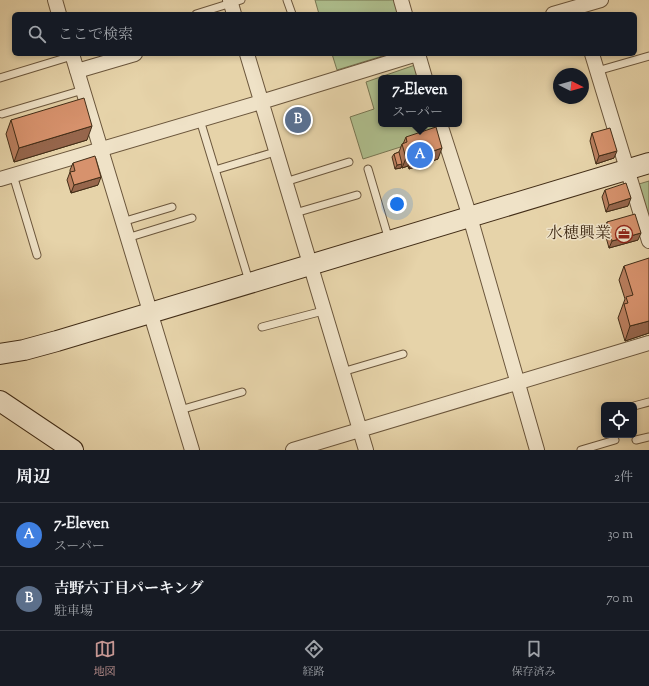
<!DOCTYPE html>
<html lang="ja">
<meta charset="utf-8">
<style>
:root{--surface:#171b24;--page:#20242c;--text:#f1f3f6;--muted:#9ea1a6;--line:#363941;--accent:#c59692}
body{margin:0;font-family:"Sorts Mill Goudy","Noto Serif JP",serif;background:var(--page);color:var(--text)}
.controls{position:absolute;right:12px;bottom:12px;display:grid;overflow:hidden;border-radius:6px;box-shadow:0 2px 6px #0003}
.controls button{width:36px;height:36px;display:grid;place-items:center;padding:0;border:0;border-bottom:1px solid var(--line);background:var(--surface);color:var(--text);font:20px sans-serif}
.compass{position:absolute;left:553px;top:68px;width:36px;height:36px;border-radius:50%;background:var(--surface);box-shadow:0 2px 6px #0003;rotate:96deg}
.you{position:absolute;left:397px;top:204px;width:14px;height:14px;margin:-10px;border:3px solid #fff;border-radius:50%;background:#1a73e8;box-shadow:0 0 0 6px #1a73e833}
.badge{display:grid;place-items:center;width:26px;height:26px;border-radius:50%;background:var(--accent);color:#fff;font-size:13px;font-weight:700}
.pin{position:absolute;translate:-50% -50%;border:2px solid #fff;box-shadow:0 1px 4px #0006}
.popup{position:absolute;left:378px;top:75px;width:84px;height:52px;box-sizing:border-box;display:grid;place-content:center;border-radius:6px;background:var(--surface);filter:drop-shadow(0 1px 3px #0005);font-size:13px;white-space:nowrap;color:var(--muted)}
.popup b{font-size:15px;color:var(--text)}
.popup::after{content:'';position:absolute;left:50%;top:100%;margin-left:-8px;border:8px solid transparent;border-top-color:var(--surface)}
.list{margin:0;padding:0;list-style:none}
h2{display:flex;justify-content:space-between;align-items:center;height:52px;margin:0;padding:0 16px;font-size:17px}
h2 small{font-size:13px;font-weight:400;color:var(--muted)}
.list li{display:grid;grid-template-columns:26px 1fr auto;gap:12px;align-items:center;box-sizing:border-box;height:64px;padding:0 16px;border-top:1px solid var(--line)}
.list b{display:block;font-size:15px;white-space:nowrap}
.list p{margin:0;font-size:13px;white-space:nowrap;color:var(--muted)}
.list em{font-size:13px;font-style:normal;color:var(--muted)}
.icon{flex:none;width:22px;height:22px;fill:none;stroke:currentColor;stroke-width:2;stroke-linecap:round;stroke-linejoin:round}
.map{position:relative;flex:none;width:649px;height:450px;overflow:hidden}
.search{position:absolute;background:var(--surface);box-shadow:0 2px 6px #0003;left:12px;right:12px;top:12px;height:44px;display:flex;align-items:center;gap:10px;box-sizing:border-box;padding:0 14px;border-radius:6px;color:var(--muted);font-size:15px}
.sheet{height:180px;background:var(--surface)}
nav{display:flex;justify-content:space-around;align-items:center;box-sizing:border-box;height:56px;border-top:1px solid var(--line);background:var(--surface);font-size:11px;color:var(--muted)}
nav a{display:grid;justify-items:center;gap:2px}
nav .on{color:var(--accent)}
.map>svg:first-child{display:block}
.green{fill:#aebe8d;stroke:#787652}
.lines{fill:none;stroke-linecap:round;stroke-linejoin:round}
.lane-casing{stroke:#6b563c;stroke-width:9}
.street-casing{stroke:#6b563c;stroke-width:16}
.secondary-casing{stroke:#422d17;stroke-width:22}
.lane{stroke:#efe2c7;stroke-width:7}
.street{stroke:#efe2c7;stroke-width:14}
.secondary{stroke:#efe2c7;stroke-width:20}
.wall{fill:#b97e5e;stroke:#422d17}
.shaded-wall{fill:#96664c;stroke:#422d17}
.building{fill:#d7926d;stroke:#422d17}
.labels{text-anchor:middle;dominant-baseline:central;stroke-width:3;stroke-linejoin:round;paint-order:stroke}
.poi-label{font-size:16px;fill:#422d17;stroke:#efe2c7;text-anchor:end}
</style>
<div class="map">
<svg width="649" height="450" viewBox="0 0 649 450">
<rect width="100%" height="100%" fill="#e6d3a9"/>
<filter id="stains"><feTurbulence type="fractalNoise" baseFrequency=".005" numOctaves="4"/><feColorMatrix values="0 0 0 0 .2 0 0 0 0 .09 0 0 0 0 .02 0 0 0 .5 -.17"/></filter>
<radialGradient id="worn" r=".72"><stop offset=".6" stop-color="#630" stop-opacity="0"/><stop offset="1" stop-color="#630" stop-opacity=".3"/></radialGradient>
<path class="green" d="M315 0H395L399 14H319Z
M332 54H389L337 70Z
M415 65 419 78H381V124H434L438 135 363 159 350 117 374 109 366 82Z
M649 181V218L639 184Z"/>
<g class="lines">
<g class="lane-casing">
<path id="lane" d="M287 0 292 14
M196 14 241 0
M597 71 649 56
M0 78 72 56
M2 114 83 90
M200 120 249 281
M368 169 389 240
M215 170 275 152
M13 175 37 255
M285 182 349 162
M295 213 357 195
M122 222 172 207
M127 238 192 218
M262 327 323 311
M342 372 403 354
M634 406 649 402
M180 410 242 392
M636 440 649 437
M581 450 615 440"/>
</g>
<g class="street-casing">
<path id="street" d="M55 0 59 14
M230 0 234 14
M401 0 405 14
M553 14 601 0
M72 54 192 450
M247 54 366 450
M418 54 425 78
M592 54 649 241
M77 71 135 54
M440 124 470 217 537 450
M0 179 261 102 417 54
M293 450 649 343"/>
</g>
<g class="secondary-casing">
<path id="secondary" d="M0 354 24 350 57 341 649 163
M0 401 73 450"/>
</g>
<use href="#lane" class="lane"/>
<use href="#street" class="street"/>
<use href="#secondary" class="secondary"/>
</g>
<path class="wall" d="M11 120 87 140 14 162 6 134Z
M592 133 614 158 596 164 590 141Z
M406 137 438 159 409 169 408 166 402 168 401 167V168L395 169 392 157 394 154 399 152 402 144H403Z
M73 163 98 185 71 193 67 180 70 172V170Z
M605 190 628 206 606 212 602 197Z
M607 222 638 240 609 248 604 230Z
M624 266 649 333 625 341 618 318 625 299 619 280Z"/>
<path class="shaded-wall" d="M92 126 87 140 14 162 19 148Z
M442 148 438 159 409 169 413 158Z
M617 151 614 158 596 164 599 156Z
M412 156 408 166 402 168 406 158Z
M402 164 401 168 395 169 397 165Z
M101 177 98 185 71 193 74 185Z
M631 198 628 206 606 212 609 205Z
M641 233 638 240 609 248 612 241Z
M649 321V333L625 341 630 326Z"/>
<path class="building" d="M84 98 92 126 19 148 11 120Z
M436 127 442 148 413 158 412 156 406 158 402 144 407 142 406 137Z
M610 128 617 151 599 156 592 133Z
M399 152 402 164 397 165 394 154Z
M95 156 101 177 74 185 70 172 75 171 73 163Z
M626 183 631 198 609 205 605 190Z
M635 214 641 233 612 241 607 222Z
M649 258V321L630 326 624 304 628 303 626 297 633 295 624 266Z"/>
<defs>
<g id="office-ring" transform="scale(0.9)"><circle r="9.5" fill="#efe2c7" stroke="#8f2418" stroke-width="1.5"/><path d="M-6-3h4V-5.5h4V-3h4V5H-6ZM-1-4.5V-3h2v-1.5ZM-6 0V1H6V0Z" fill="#8f2418"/></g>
</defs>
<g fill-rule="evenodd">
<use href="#office-ring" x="624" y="234"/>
</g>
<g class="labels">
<g class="poi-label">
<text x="611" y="234">水穂興業</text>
</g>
</g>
<rect width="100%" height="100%" filter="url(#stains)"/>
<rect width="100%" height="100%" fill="url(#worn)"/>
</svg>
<div class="controls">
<button><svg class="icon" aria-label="locate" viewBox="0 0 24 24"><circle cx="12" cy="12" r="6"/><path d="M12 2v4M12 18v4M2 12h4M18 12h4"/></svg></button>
</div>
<svg class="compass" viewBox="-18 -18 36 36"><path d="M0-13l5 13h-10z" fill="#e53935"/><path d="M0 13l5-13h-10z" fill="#9ea1a6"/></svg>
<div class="you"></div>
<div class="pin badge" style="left:420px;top:155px;background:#3f7fe0">A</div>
<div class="popup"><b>7-Eleven</b>スーパー</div>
<div class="pin badge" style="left:298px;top:120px;background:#5c6f8a">B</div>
<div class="search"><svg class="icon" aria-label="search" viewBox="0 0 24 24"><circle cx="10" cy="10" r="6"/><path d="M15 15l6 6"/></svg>ここで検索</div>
</div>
<section class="sheet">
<h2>周辺<small>2件</small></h2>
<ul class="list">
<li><span class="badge" style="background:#3f7fe0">A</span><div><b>7-Eleven</b><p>スーパー</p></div><em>30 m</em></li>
<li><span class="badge" style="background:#5c6f8a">B</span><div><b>吉野六丁目パーキング</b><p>駐車場</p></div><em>70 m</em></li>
</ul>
</section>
<nav>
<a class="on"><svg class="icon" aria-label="map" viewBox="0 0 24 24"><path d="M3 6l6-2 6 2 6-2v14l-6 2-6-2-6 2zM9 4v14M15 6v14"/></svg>地図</a>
<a><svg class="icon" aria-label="directions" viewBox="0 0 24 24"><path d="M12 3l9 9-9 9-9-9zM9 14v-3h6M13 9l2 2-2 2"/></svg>経路</a>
<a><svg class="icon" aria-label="saved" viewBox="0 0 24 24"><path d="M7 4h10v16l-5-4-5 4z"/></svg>保存済み</a>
</nav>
